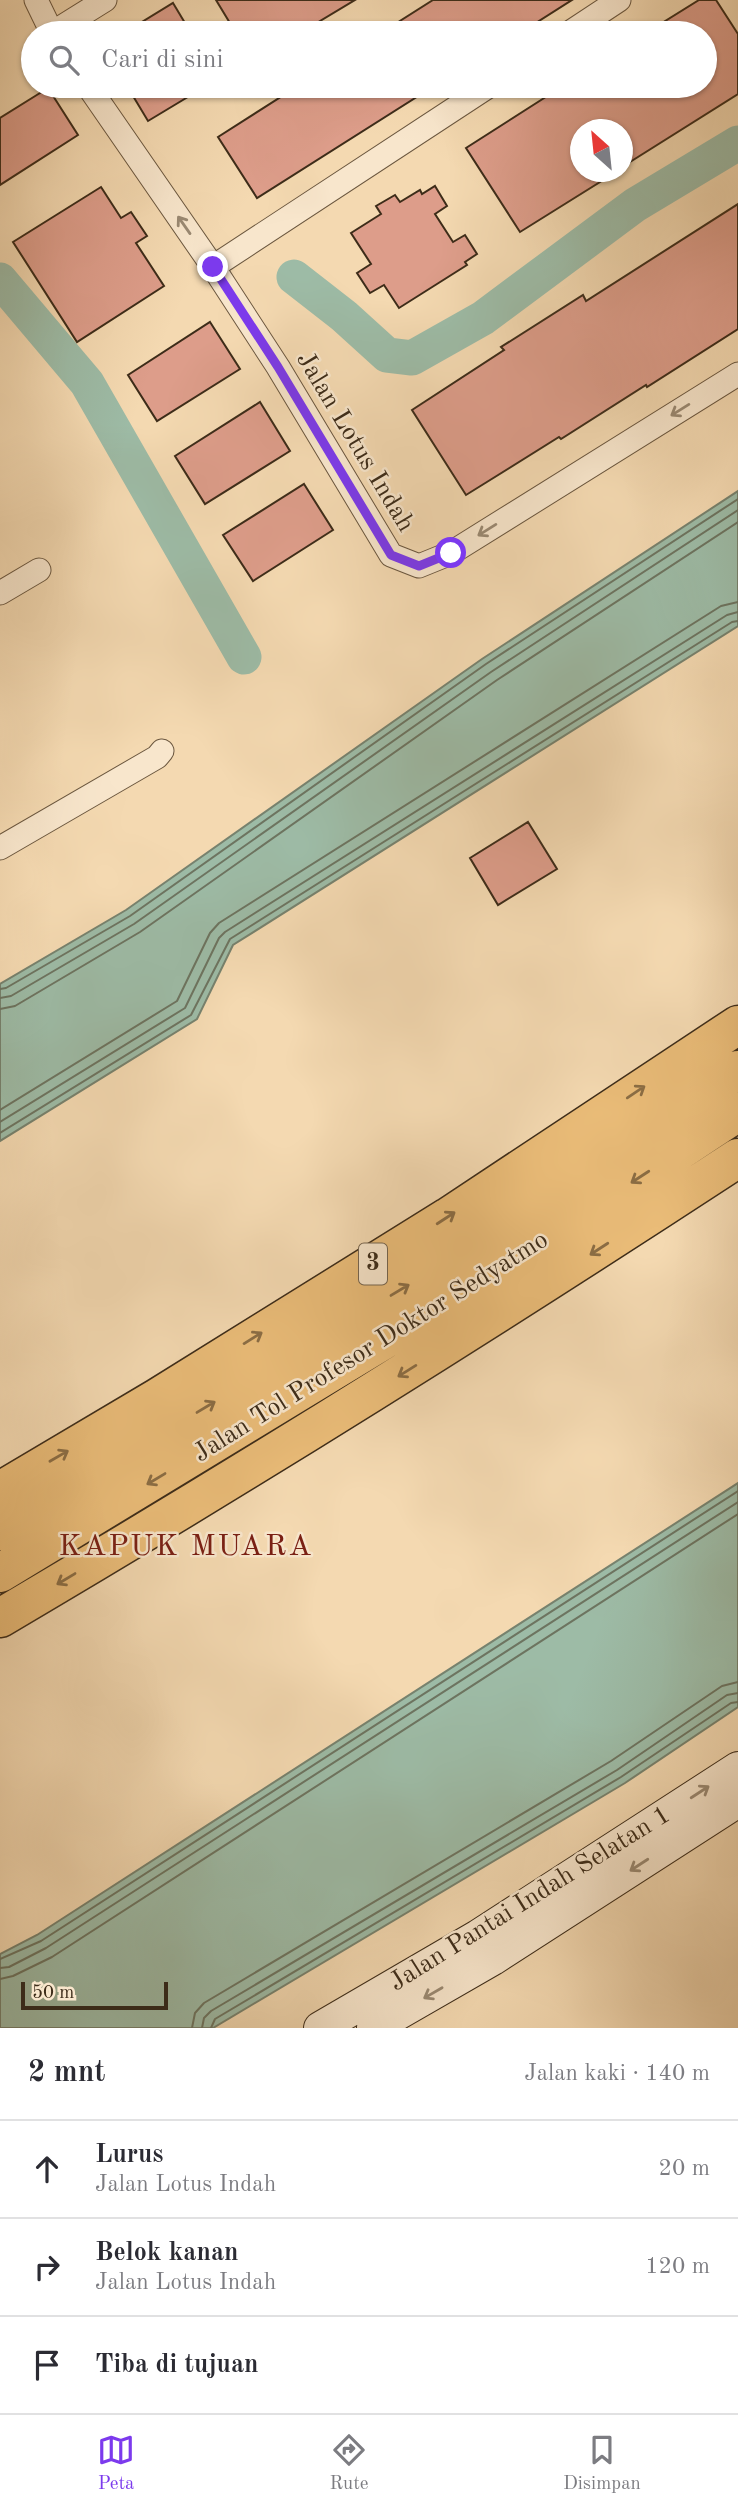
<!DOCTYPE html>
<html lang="id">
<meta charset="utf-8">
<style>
:root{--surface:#fff;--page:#f2f2f3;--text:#2b2b33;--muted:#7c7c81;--line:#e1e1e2;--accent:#7c3aed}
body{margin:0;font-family:"Old Standard TT",serif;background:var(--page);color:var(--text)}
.compass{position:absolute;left:570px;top:119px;width:63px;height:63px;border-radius:50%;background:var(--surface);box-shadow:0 2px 5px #0004;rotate:333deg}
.scale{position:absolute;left:21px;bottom:18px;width:147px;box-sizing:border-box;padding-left:7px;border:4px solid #3d2c19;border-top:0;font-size:19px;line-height:24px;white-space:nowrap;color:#3d2c19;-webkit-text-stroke:5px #f8e6cc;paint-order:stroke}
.stop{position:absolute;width:21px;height:21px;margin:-16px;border:5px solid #7c3aed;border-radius:50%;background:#fff}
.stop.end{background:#7c3aed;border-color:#fff;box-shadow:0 2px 7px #0008}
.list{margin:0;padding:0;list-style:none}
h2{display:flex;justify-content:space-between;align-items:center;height:91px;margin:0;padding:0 28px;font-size:30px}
h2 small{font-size:23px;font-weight:400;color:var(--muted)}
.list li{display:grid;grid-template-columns:46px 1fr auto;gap:21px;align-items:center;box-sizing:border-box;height:98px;padding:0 28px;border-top:2px solid var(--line)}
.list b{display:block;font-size:26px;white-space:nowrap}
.list p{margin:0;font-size:23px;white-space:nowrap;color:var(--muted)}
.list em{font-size:23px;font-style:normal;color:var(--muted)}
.icon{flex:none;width:38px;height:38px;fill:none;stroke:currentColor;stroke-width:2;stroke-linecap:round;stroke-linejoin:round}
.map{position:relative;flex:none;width:738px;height:2028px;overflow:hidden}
.search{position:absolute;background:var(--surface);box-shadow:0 2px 5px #0004;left:21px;right:21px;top:21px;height:77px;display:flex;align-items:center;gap:18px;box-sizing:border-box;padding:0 24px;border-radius:38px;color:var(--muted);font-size:26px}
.sheet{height:385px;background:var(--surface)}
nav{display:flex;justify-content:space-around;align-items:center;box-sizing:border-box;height:98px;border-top:2px solid var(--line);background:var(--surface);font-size:19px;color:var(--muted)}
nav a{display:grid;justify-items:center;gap:4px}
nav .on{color:var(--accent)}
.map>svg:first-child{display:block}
.water{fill:#9dbba6;stroke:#77826e;stroke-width:2}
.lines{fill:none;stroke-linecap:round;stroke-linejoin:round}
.shore{stroke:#6d7460;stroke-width:2}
.river{stroke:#9dbba6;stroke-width:35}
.building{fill:#dd9d8a;stroke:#3d2c19;stroke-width:2}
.street-casing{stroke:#6b573f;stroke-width:25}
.secondary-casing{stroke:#3d2c19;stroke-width:34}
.highway-casing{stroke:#3d2c19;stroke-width:41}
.street{stroke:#f8e6cc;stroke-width:23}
.secondary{stroke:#f8e6cc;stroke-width:32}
.highway{stroke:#eabc78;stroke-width:38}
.oneway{stroke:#9a8972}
.oneway2{stroke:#8b6d44}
.route{stroke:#7c3aed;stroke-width:9}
.labels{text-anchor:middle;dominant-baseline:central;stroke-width:5;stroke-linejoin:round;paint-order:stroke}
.shield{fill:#f8e6cc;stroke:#75644f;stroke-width:2}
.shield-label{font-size:24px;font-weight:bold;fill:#3d2c19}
.street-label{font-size:26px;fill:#3d2c19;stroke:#f8e6cc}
.quarter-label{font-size:30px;letter-spacing:2px;fill:#7a1f14;stroke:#f8e6cc}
</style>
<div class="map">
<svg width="738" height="2028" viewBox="0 0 738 2028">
<rect width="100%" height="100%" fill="#f4d9b1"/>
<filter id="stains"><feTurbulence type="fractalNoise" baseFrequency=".00286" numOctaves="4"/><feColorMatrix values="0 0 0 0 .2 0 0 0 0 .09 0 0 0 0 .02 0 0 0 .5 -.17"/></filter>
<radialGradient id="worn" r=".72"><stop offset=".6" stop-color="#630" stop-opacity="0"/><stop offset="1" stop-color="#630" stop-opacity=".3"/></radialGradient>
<path class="water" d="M738 491V626L233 945 197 1019 0 1141V984L126 910 482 659Z
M738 1483V1707L625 1783 213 2028H0V1954L37 1935Z"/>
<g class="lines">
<path class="shore" d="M0 989 6 988 130 916 486 664 738 499
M0 998 11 996 134 924 491 672 738 510
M0 1009 15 1006 140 932 497 680 738 522
M0 1110 177 1001 210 933 219 923 721 606 738 602
M0 1122 185 1008 219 938 225 932 727 615 738 612
M0 1133 191 1015 230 939 732 622 738 621
M0 1959 41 1941 738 1491
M0 1968 9 1967 46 1948 738 1502
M0 1979 13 1976 52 1957 738 1514
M192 2028 195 2013 204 2003 611 1761 722 1686 738 1682
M202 2028 204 2018 211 2011 617 1770 727 1695 738 1693
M211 2028 215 2019 621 1777 731 1703 738 1702"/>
<path class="river" d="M294 277 344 316 387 355 412 358 483 318 635 205 738 143
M0 280 87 383 244 657"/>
</g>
<path class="building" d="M216 0H355L300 33H236Z
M433 0H572L520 33H381Z
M699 0H716L738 34V94L622 167V130H580V172H616L520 232 466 148 563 86H705V33H646Z
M173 3 191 33H124Z
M127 86H206L148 121Z
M298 86H434L257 198 218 137Z
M48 88 78 135 0 185V118Z
M435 186 447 206 435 214 453 242 465 235 477 254 465 262 467 265 399 308 384 285 370 293 357 273 371 264 351 233 381 214 376 206 395 195 400 202 420 190 422 194Z
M101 187 121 218 131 212 147 236 136 243 164 286 77 342 13 242Z
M738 204V329L647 387 646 385 561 439 559 437 466 495 412 410 504 350 501 347 583 295 586 301Z
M210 322 240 369 157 421 128 375Z
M260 402 290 451 205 504 175 456Z
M304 484 333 530 253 581 223 535Z
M528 822 557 869 498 905 470 858Z"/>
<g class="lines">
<g class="street-casing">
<path id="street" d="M36 0 52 33
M52 33 105 0
M569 33 619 0
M88 86 213 267 278 367 391 555 419 566 451 553 738 374
M213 267 489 86
M0 593 39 570
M0 848 157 757 162 751"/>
</g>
<g class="secondary-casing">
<path id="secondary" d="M320 2028 478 1936 738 1768
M373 2028 493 1959 738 1801"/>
</g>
<g class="highway-casing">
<path id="highway" d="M0 1491 157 1398 448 1217 738 1025
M0 1531 475 1244 738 1070
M0 1573 499 1270 738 1112
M0 1618C250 1471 495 1317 738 1158"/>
</g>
<use href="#street" class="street"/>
<use href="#secondary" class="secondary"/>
<use href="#highway" class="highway"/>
</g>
<defs><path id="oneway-shaft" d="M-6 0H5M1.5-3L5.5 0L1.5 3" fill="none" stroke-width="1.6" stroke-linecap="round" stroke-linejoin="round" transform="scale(1.75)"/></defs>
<g class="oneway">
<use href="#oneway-shaft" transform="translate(184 225) rotate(-125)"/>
<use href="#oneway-shaft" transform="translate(680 410) rotate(148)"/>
<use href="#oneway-shaft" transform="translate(487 530) rotate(148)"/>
<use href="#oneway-shaft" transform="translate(700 1792) rotate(-33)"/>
<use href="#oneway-shaft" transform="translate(639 1865) rotate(147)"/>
<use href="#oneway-shaft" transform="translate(433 1993) rotate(150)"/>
</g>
<g class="oneway2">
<use href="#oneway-shaft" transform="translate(636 1092) rotate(-34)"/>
<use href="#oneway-shaft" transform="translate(640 1177) rotate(147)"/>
<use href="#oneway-shaft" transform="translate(446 1218) rotate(-33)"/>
<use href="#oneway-shaft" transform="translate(599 1249) rotate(147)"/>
<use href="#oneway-shaft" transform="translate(400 1290) rotate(-31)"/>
<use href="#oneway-shaft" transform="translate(253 1338) rotate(-32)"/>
<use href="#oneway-shaft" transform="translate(407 1371) rotate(148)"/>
<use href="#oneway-shaft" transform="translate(206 1407) rotate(-31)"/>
<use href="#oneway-shaft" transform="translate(59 1456) rotate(-30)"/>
<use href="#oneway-shaft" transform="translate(156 1479) rotate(149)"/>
<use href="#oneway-shaft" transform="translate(66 1579) rotate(149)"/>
</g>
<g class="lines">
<path class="route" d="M213 267 278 367 391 555 419 566 451 553"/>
</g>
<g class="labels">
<rect class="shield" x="359" y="1243.5" width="28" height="41" rx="5"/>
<g class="shield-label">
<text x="373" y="1264">3</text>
</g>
<g class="street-label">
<text transform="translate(355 442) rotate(59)">Jalan Lotus Indah</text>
<text transform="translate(371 1347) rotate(-32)">Jalan Tol Profesor Doktor Sedyatmo</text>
<text transform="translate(530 1899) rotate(-32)">Jalan Pantai Indah Selatan 1</text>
</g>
<g class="quarter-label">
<text x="186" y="1547">KAPUK MUARA</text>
</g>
</g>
<rect width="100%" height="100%" filter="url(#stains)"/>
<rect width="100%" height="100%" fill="url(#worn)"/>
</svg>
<svg class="compass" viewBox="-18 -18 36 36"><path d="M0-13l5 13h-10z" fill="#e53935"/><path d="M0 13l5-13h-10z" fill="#7c7c81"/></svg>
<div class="scale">50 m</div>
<div class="stop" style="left:451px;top:553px"></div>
<div class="stop end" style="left:213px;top:267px"></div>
<div class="search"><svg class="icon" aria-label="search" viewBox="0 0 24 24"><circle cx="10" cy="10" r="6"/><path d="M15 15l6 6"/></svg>Cari di sini</div>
</div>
<section class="sheet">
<h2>2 mnt<small>Jalan kaki · 140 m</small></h2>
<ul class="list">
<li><svg class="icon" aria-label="ahead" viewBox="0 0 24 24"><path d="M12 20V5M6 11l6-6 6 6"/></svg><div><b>Lurus</b><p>Jalan Lotus Indah</p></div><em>20 m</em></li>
<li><svg class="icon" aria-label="right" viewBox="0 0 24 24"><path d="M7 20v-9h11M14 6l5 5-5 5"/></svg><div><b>Belok kanan</b><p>Jalan Lotus Indah</p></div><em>120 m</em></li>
<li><svg class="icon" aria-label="arrive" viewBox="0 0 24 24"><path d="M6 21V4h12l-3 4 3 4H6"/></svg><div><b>Tiba di tujuan</b></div></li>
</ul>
</section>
<nav>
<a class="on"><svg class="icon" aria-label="map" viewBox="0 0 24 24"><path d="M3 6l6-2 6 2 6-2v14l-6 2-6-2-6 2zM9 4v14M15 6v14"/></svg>Peta</a>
<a><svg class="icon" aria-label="directions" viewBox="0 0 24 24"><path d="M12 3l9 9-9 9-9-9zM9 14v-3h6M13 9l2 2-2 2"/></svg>Rute</a>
<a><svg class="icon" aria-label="saved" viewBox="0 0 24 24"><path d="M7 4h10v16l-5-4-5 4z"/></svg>Disimpan</a>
</nav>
